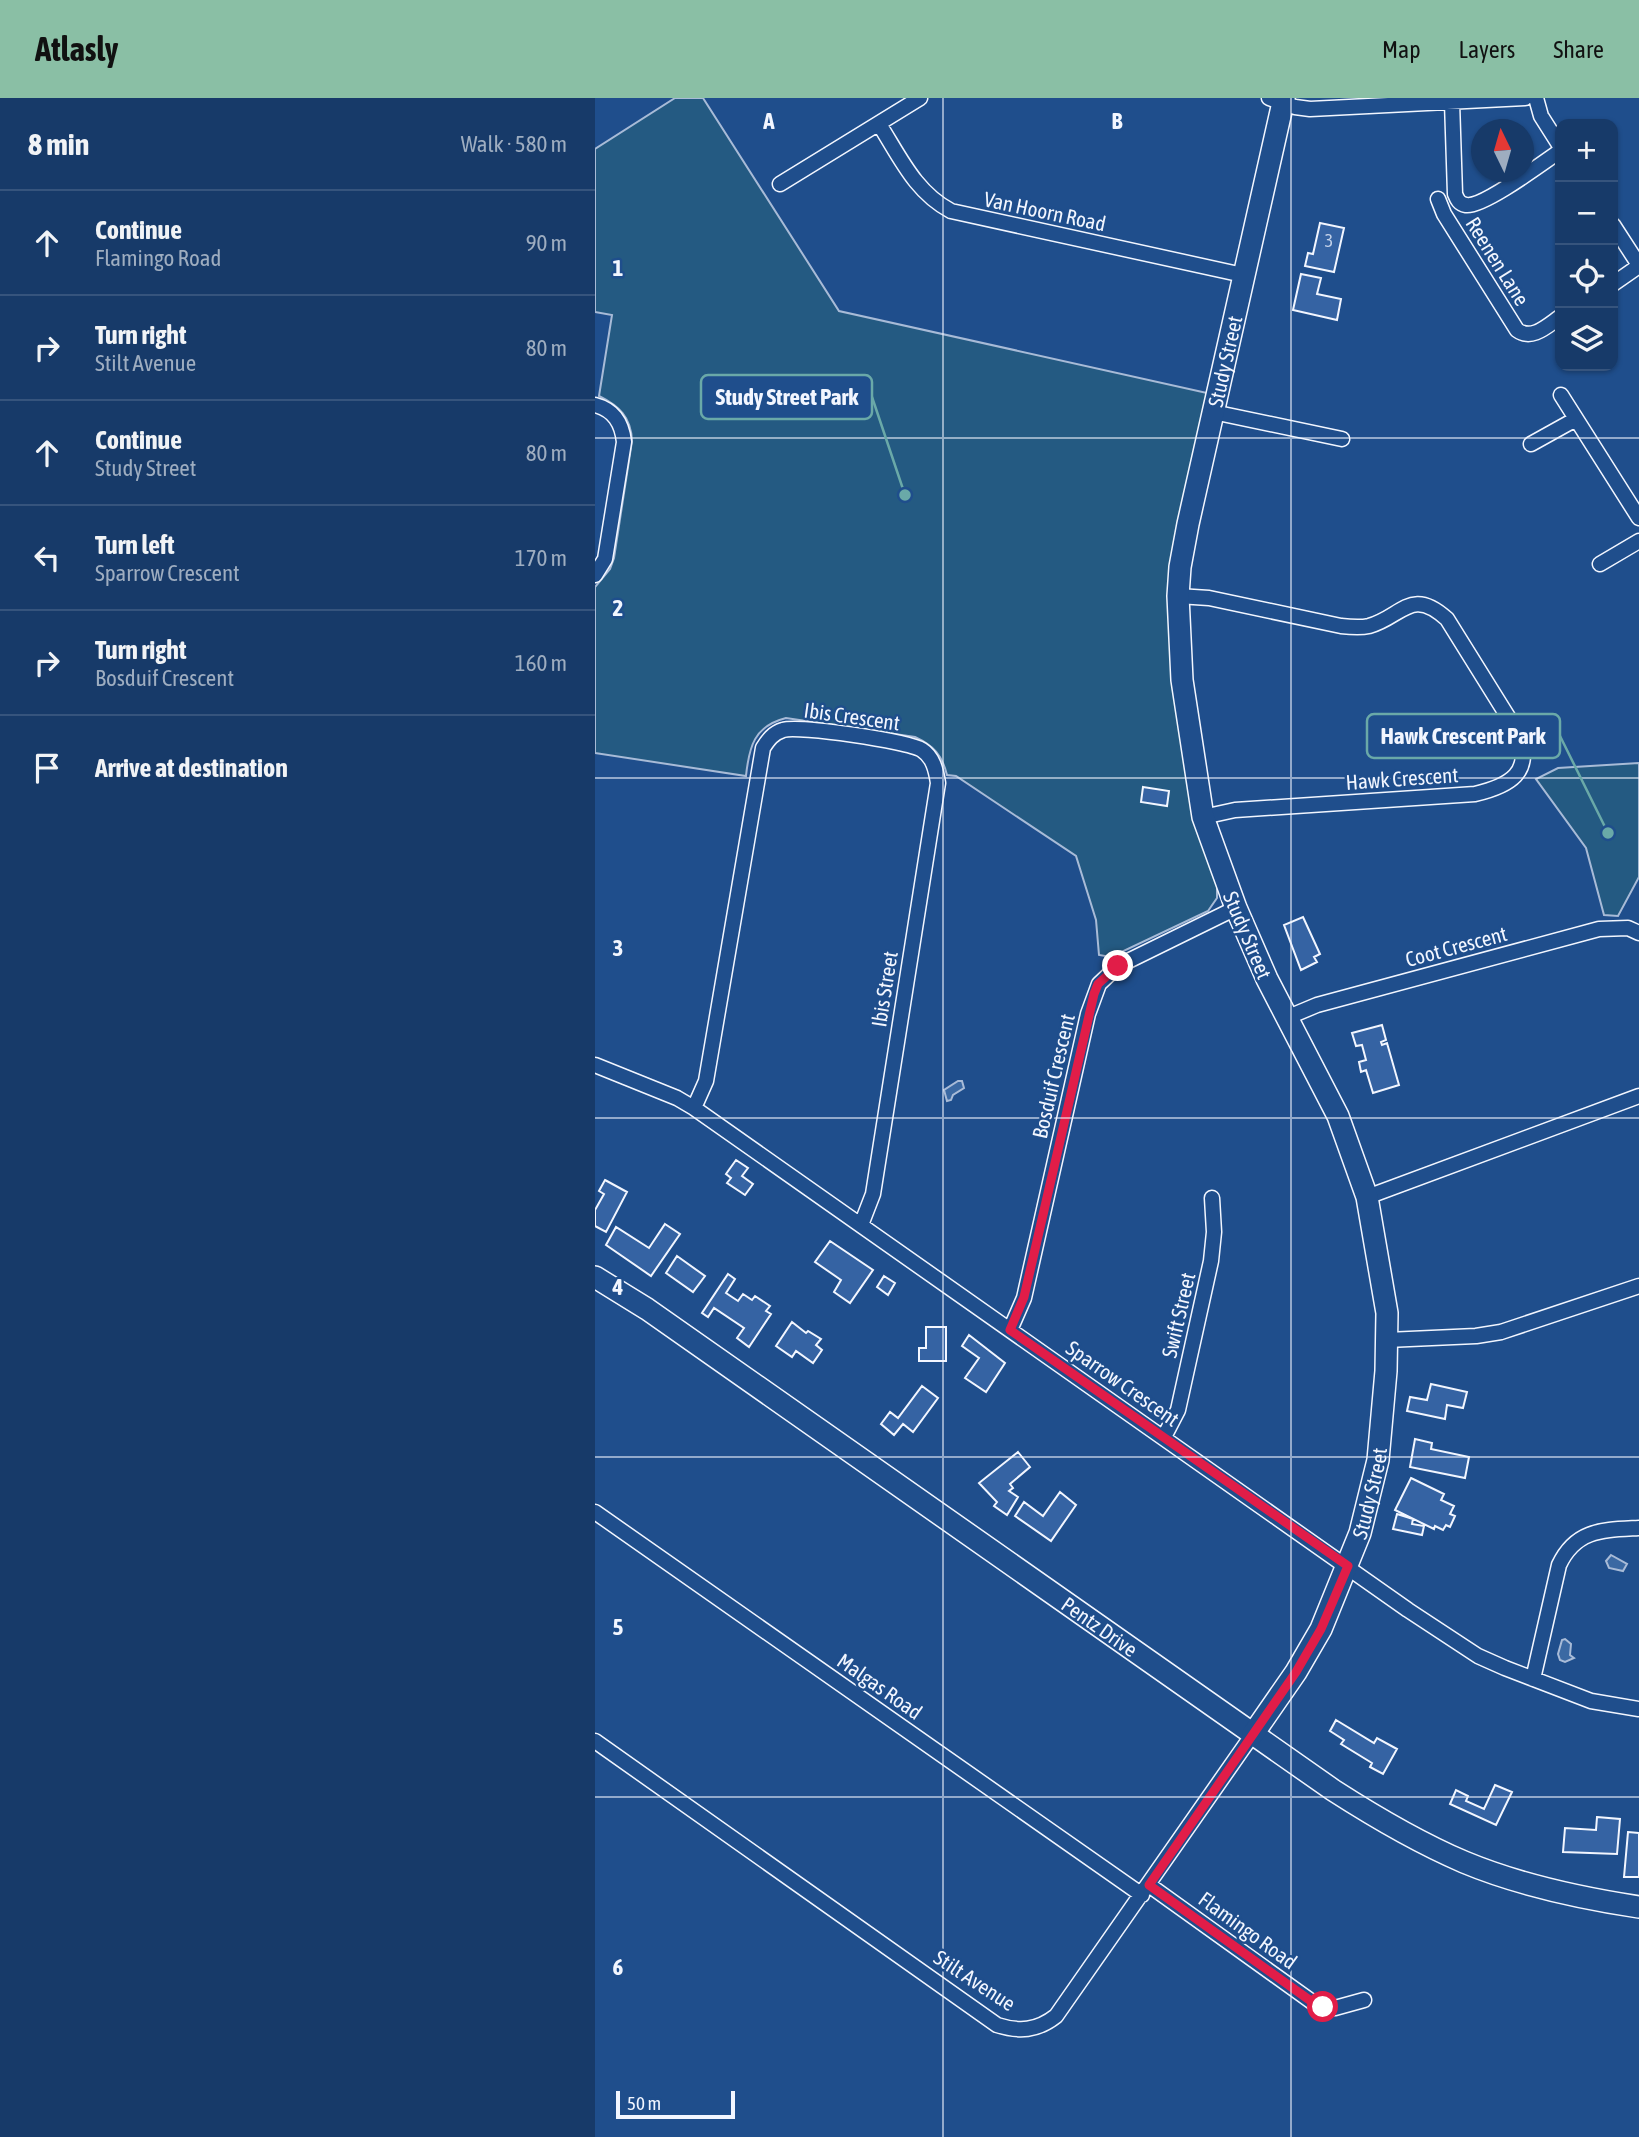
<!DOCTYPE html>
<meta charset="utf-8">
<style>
:root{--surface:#173a69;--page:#20416f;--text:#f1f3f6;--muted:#9eadc0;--line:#36547d;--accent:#8abfa5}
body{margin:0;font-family:"Asap Condensed",sans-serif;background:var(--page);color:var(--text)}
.controls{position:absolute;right:21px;top:21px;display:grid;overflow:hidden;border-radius:14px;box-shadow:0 2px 5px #0004}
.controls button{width:63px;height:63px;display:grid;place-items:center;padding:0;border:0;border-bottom:2px solid var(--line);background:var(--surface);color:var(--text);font:35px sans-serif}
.compass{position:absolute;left:876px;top:21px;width:63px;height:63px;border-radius:50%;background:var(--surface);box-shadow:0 2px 5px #0004;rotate:355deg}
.scale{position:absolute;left:21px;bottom:18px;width:119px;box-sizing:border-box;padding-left:7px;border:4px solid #f2f6ff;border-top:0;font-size:19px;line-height:24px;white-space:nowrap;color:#f2f6ff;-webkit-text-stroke:5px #1f4e8c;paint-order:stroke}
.stop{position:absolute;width:21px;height:21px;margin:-16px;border:5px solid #e11d48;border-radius:50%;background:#fff}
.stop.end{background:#e11d48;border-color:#fff;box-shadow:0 2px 7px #0008}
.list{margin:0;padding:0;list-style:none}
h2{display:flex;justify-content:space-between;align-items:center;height:91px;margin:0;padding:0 28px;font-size:30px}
h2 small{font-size:23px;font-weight:400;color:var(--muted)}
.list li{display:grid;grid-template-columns:46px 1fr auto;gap:21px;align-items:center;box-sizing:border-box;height:105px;padding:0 28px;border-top:2px solid var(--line)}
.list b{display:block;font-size:26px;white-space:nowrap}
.list p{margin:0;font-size:23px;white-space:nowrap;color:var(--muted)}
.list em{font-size:23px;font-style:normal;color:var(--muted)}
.icon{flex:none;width:38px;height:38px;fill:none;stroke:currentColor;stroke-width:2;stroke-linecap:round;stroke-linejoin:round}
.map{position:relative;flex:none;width:1044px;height:2039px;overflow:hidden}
header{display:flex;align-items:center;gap:42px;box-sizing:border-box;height:98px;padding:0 35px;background:var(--accent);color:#111}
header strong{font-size:33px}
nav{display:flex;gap:38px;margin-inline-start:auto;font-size:24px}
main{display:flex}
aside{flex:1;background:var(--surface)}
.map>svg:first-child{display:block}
.green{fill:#245a82;stroke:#a8bbd7;stroke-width:2}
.water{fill:#3b69a3;stroke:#a8bbd7;stroke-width:2}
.building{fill:#3563a3;stroke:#f2f6ff;stroke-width:2}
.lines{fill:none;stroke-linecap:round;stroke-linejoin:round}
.street-casing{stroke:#f2f6ff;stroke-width:17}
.secondary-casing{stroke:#f2f6ff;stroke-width:24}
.street{stroke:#1f4e8c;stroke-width:14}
.secondary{stroke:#1f4e8c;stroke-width:21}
.route{stroke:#e11d48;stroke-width:9}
.grid{fill:none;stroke:#f2f6ff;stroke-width:2;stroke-opacity:0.55}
.labels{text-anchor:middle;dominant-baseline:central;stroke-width:5;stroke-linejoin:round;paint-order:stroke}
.number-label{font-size:18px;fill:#c3d1e8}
.street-label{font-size:21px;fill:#f2f6ff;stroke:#1f4e8c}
.grid-label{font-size:23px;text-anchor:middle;font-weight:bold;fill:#f2f6ff;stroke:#1f4e8c;stroke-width:5;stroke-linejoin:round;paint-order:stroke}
.leader{fill:none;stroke:#6aa9a8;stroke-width:2.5}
.callout-dot{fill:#6aa9a8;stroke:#1f4e8c;stroke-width:2.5}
.callout{fill:#1f4e8c;stroke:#6aa9a8;stroke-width:2.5}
.callout-label{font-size:23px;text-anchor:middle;font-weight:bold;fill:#f2f6ff}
</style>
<header>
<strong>Atlasly</strong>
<nav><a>Map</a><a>Layers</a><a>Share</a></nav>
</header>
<main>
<aside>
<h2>8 min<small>Walk · 580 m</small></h2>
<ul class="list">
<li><svg class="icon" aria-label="ahead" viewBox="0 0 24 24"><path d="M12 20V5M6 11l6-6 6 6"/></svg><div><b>Continue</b><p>Flamingo Road</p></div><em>90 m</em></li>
<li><svg class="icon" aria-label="right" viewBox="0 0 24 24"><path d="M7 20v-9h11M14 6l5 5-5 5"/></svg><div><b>Turn right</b><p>Stilt Avenue</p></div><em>80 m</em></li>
<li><svg class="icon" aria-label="ahead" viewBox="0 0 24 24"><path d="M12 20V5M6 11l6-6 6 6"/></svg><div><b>Continue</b><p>Study Street</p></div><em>80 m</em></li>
<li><svg class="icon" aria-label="left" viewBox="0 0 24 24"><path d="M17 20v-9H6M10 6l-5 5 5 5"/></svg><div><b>Turn left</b><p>Sparrow Crescent</p></div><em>170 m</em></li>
<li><svg class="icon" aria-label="right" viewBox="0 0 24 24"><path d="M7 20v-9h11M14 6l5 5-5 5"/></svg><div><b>Turn right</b><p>Bosduif Crescent</p></div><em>160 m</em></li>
<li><svg class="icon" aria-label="arrive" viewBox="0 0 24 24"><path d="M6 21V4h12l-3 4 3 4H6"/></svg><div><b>Arrive at destination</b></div></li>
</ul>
</aside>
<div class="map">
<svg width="1044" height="2039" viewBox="0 0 1044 2039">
<rect width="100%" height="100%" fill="#1f4e8c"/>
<path class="green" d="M80 0H108L244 213 612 295 579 452 622 786V800L613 813 516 859 504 857 501 822 481 758 361 678 352 677C347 657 339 648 320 639L191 620C159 628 154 649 151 678L0 655V489L15 471 19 460 37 343C36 319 24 308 4 298L17 217 0 214V51Z
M1044 665V779L1023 818 1009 817 991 750 941 681 963 670Z"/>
<path class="water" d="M363 983H367L369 990 358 997 356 1002 352 1003 349 992Z
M1016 1457 1032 1466 1028 1473 1014 1470 1011 1463Z
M970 1541 976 1546 975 1557 979 1560 970 1564 965 1562 963 1556 967 1542Z"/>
<path class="building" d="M725 125 749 130 739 174 710 168 713 155 718 156Z
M706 176 726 180 722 196 746 201 742 222 698 212Z
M548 689 574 693 572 708 546 704Z
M708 819 725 856 719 859 722 864 706 872 689 827Z
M787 927 791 942 786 944 787 947 792 945 804 987 778 995 771 972 766 974 764 964 771 962 767 947 761 948 757 935Z
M141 1062 153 1070 147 1078 158 1086 150 1097 132 1085 136 1080 131 1076Z
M10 1082 32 1094 11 1134 0 1128V1112L9 1096 4 1093Z
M70 1126 85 1136 56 1178 11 1147 21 1129 54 1150Z
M235 1143 278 1172 255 1205 239 1194 246 1182 220 1164Z
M82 1158 110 1178 98 1194 71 1175Z
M133 1176 140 1181 131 1195 143 1203 148 1196 157 1202 160 1198 175 1208 171 1213 176 1216 154 1249 142 1240 149 1230 119 1210 113 1219 107 1215Z
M289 1178 300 1185 293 1197 282 1189Z
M197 1224 211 1235 213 1233 226 1241 221 1247 227 1252 218 1265 201 1253 197 1259 181 1248Z
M331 1229H351V1263H324V1250H331Z
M374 1237 410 1265 391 1294 370 1280 384 1260 367 1248Z
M836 1286 872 1294 868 1310 852 1307 850 1321 812 1313 815 1299 832 1302Z
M327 1288 343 1300 318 1334 308 1326 299 1337 286 1326 295 1314 303 1320Z
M820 1341 837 1345 836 1351 874 1359 870 1380 815 1369Z
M423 1354 435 1369 415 1386 418 1390 414 1393 423 1399 412 1417 399 1408 402 1404 384 1385Z
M816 1380 849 1396 846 1402 859 1408 855 1416 860 1418 855 1429 851 1427 848 1432 840 1428 839 1431 800 1412Z
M465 1394 481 1407 456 1443 420 1418 429 1404 448 1418Z
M802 1416 818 1421 817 1426 829 1428 827 1437 798 1431Z
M741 1622 779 1645 782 1640 802 1651 788 1676 775 1669 777 1665 746 1646 749 1642 735 1633Z
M900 1687 917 1694 901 1727 855 1706 861 1692 873 1698 871 1703 889 1711Z
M1002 1719 1025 1721 1022 1756 968 1754 970 1730 1001 1732Z
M1033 1734 1044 1735V1779H1029Z"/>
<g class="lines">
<g class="street-casing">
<path id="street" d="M674 0 700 9 715 11 930 0
M941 0 946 18 965 48
M857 4 860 96C862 101 864 106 871 107 887 110 949 64 965 53
M284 26C305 59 320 94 356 113L648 177
M185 86 325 0
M843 101 849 116 922 232C937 243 952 228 965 219
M1018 127 1044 167
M1018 186 1044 168
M966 297 1044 420
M0 307C19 312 27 325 29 344L10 461 0 477
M618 314 747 341
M936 346 981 321
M1005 466 1044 443
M583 498 614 500 746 528C755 529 765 530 774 528 807 519 816 488 852 521L923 635C939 675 914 688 880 696L640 712 608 719
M691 920 722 907 1004 831 1033 830 1044 835
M0 967 82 1000 99 1010 813 1512 883 1558 910 1570 996 1603 1044 1611
M99 1010 111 983 168 650C173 642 178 635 188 632 203 627 313 643 327 652 338 659 341 672 343 685L278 1096 266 1127
M772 1099 1044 998
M415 1232 429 1200 493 916 504 886 523 868 641 810
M792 1242 881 1238 906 1234 1044 1188
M569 1339 583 1312 616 1163 619 1134 617 1100
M0 1414 547 1797
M938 1581 964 1467C981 1431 1008 1432 1044 1430
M0 1643 402 1927C424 1934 442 1933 461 1918L658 1636
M554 1787 720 1906 740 1910 769 1902"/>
</g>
<g class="secondary-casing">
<g id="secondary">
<path id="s1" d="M0 1179 52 1211 738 1692C780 1719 822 1744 869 1764 924 1787 985 1800 1044 1809"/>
<path id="s2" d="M658 1636 701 1574 726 1531 765 1435 783 1362 791 1273 792 1215 772 1099 743 1018 672 881 641 810 608 719 587 582 583 498 585 469 593 426 689 0"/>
</g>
</g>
<use href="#street" class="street"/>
<use href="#secondary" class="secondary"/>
</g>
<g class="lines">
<path class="route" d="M523 868 503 886 499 896 429 1199 415 1232 753 1468 726 1531 701 1574 554 1787 720 1906 728 1909"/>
</g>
<path class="grid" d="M348 0V2039M696 0V2039M0 340H1044M0 680H1044M0 1020H1044M0 1359H1044M0 1699H1044"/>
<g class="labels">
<g class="number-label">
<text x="734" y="142">3</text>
</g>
<g class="street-label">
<text transform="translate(450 113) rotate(12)">Van Hoorn Road</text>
<text transform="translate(903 163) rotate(58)">Reenen Lane</text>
<text stroke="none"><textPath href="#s2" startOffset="1446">Study Street</textPath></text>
<text transform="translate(257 618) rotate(8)">Ibis Crescent</text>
<text transform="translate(807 680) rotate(-4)">Hawk Crescent</text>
<text transform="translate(653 837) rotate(67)">Study Street</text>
<text transform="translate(861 848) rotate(-15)">Coot Crescent</text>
<text transform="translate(289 891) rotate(-81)">Ibis Street</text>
<text transform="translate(458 978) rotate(-77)">Bosduif Crescent</text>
<text transform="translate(583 1217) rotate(-77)">Swift Street</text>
<text transform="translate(528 1285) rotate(35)">Sparrow Crescent</text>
<text stroke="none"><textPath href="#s2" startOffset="270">Study Street</textPath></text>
<text stroke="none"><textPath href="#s1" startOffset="614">Pentz Drive</textPath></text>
<text transform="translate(285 1588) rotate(35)">Malgas Road</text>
<text transform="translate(653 1832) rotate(36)">Flamingo Road</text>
<text transform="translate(380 1882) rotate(33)">Stilt Avenue</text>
</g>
</g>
<g class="grid-label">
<text x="174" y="31">A</text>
<text x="522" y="31">B</text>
<text x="23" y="178">1</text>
<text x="23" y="518">2</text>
<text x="23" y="858">3</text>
<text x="23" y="1197">4</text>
<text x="23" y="1537">5</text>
<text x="23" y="1877">6</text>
</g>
<path class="leader" d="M310 397L277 299M1013 735L965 638"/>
<g class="callout-dot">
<circle cx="310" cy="397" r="7"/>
<circle cx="1013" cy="735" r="7"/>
</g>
<g class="callout">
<rect x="106" y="277" width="171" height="44" rx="7"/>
<rect x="772" y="616" width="193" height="44" rx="7"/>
</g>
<g class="callout-label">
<text x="192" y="307">Study Street Park</text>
<text x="868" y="646">Hawk Crescent Park</text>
</g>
</svg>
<div class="controls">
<button>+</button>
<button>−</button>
<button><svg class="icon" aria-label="locate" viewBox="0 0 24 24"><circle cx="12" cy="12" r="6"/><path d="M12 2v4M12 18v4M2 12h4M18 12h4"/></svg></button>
<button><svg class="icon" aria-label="layers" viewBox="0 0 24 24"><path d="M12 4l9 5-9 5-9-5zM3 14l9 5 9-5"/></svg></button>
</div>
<svg class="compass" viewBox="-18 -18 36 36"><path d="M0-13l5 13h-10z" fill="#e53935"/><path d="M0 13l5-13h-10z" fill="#9eadc0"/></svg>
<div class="scale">50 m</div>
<div class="stop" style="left:728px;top:1909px"></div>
<div class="stop end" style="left:523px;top:868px"></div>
</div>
</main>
